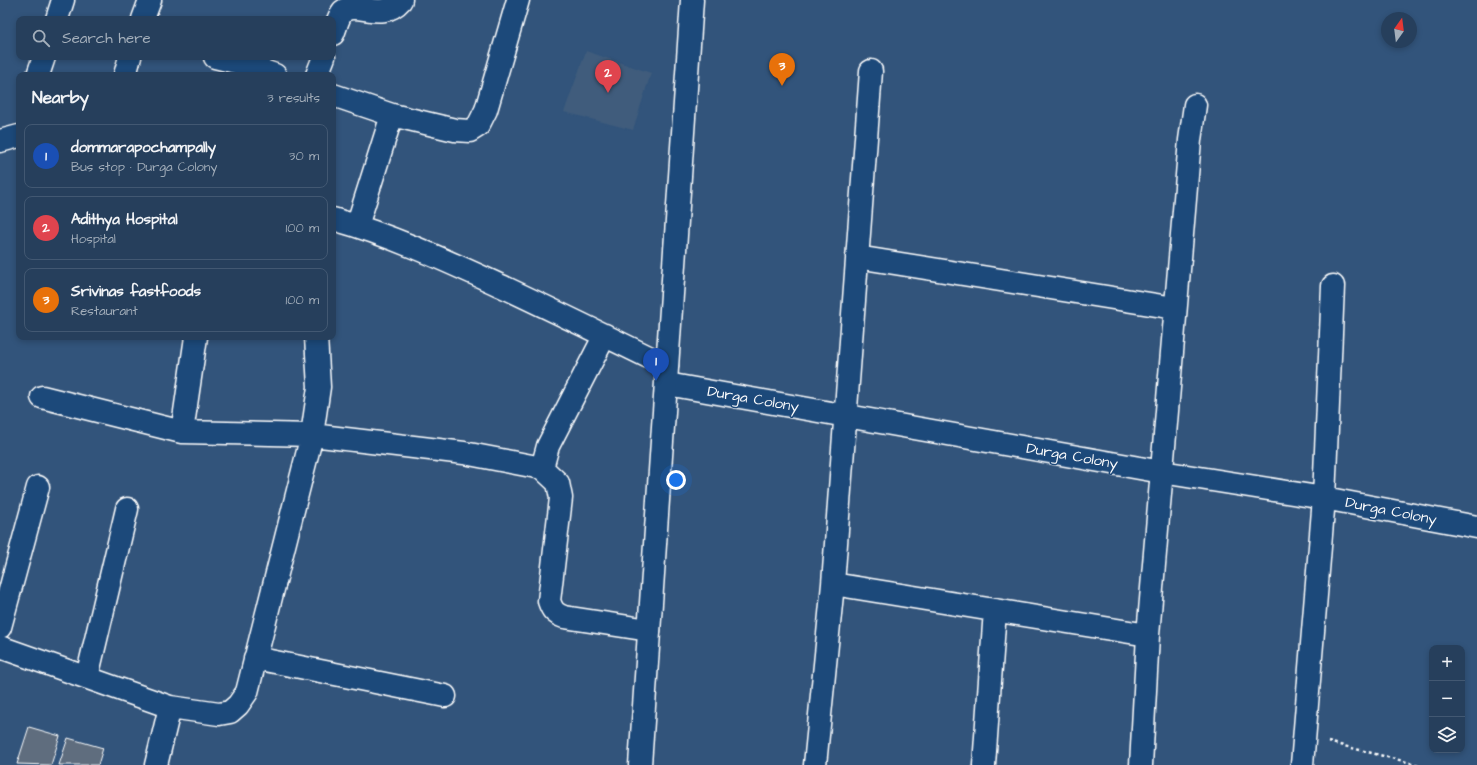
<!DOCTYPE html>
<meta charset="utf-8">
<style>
:root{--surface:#263f5c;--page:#324a65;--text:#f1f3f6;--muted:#a4afbb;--line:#425872;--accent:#8c9099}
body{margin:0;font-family:"Architects Daughter",sans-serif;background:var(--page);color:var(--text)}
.controls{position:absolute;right:12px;bottom:12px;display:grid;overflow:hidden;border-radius:8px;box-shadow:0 2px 6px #0003}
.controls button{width:36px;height:36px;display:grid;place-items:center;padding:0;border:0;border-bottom:1px solid var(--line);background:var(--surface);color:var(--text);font:20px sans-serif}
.compass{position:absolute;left:1381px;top:12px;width:36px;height:36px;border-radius:50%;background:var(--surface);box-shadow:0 2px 6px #0003;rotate:14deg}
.you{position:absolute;left:676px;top:480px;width:14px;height:14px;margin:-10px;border:3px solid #fff;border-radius:50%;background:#1a73e8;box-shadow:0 0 0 6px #1a73e833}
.badge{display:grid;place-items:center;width:26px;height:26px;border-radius:50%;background:var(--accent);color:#fff;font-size:13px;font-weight:700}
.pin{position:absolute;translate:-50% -33px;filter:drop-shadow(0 1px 2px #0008)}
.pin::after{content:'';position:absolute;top:21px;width:14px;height:12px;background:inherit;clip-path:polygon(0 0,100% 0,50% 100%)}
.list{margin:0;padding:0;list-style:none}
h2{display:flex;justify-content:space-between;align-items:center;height:52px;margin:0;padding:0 16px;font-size:17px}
h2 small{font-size:13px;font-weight:400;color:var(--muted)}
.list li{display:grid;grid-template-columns:26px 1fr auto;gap:12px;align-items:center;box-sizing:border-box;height:64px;margin:0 8px 8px;padding:0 8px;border:1px solid var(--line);border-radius:8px}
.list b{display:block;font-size:15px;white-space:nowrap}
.list p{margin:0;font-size:13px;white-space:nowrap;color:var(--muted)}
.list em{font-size:13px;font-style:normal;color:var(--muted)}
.icon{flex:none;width:22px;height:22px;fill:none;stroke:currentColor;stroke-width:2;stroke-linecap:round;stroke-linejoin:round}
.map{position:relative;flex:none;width:1477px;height:765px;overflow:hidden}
.search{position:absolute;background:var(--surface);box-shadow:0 2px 6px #0003;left:16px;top:16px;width:320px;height:44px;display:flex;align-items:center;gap:10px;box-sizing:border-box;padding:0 14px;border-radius:8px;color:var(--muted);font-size:15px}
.panel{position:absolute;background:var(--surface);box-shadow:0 2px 6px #0003;left:16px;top:72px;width:320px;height:268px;border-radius:8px}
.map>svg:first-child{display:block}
.built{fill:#3f5c7c}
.building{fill:#5e6d7e;stroke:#fff}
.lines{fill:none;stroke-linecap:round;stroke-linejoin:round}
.street-casing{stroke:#fff;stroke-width:25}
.secondary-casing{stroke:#fff;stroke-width:25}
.path{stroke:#fff;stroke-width:2.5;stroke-dasharray:3 3;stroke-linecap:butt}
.street{stroke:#1f4a7a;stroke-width:22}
.secondary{stroke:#1f4a7a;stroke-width:22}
.labels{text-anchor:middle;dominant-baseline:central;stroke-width:3;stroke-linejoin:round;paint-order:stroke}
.street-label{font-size:15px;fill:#fff;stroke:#1f4a7a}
</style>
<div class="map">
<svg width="1477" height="765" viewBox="0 0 1477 765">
<rect width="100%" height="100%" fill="#32547b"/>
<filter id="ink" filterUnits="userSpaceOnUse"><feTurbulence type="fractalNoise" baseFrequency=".025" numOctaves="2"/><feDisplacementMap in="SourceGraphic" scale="8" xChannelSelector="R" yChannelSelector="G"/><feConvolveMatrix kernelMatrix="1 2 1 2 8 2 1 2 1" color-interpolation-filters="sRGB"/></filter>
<g filter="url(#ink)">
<path class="built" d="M586 51 651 73 633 130 564 112Z"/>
<path class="building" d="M29 727 60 736 51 765 17 764Z
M68 738 103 748 98 765H59Z"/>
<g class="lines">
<g class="street-casing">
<path id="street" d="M57 19 63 0
M143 19 150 0
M333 34C336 27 338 17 343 11 358 0 381 23 401 0
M215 57 240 63 275 75
M38 75 44 57
M125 75 130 57
M317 75 324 57
M333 95 392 115 455 130 470 131 478 126 486 110 518 0
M0 141 19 136
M333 219C394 236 451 263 508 289 561 314 614 340 667 366
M357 226 392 115
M857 257 1175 308
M667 384 1162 472 1324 498 1477 527
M42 397 182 432 312 435 464 453 542 468 548 446 605 335
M182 432 196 337
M542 468 558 483 561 498 549 601C552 610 555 614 564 617L649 630
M833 584 1148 635
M0 627 38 487
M0 647 170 707 219 714 230 712 238 705 247 692 312 435 319 387 316 337
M255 658 445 696
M87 677 127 509
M156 765 170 707
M815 765 833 584 871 71
M984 765 995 610
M1141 765 1148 635 1190 140 1195 105
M1302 765 1324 498 1333 286"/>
</g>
<g class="secondary-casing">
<path id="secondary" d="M640 765 692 0"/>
</g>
<path class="path" d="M1328 742 1419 765"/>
<use href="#street" class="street"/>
<use href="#secondary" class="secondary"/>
</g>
</g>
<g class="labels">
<g class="street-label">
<text transform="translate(753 399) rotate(10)">Durga Colony</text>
<text transform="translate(1072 456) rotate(10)">Durga Colony</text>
<text transform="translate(1391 511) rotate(11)">Durga Colony</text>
</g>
</g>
</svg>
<div class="controls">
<button>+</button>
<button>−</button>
<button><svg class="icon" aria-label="layers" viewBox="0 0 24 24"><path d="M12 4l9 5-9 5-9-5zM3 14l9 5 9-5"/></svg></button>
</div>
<svg class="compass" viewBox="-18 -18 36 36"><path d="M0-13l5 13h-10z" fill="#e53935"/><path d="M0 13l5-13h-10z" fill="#a4afbb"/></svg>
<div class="you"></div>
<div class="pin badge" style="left:656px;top:381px;background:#1a4fb4">1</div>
<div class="pin badge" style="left:608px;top:93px;background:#e0444e">2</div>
<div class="pin badge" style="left:782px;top:86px;background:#e8710a">3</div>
<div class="search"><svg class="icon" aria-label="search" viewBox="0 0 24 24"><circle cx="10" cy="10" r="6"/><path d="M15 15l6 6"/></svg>Search here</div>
<section class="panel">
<h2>Nearby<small>3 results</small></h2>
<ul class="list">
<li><span class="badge" style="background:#1a4fb4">1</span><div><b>dommarapochampally</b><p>Bus stop · Durga Colony</p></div><em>30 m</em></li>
<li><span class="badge" style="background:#e0444e">2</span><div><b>Adithya Hospital</b><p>Hospital</p></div><em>100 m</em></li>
<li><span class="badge" style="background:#e8710a">3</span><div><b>Srivinas fastfoods</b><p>Restaurant</p></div><em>100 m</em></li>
</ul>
</section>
</div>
